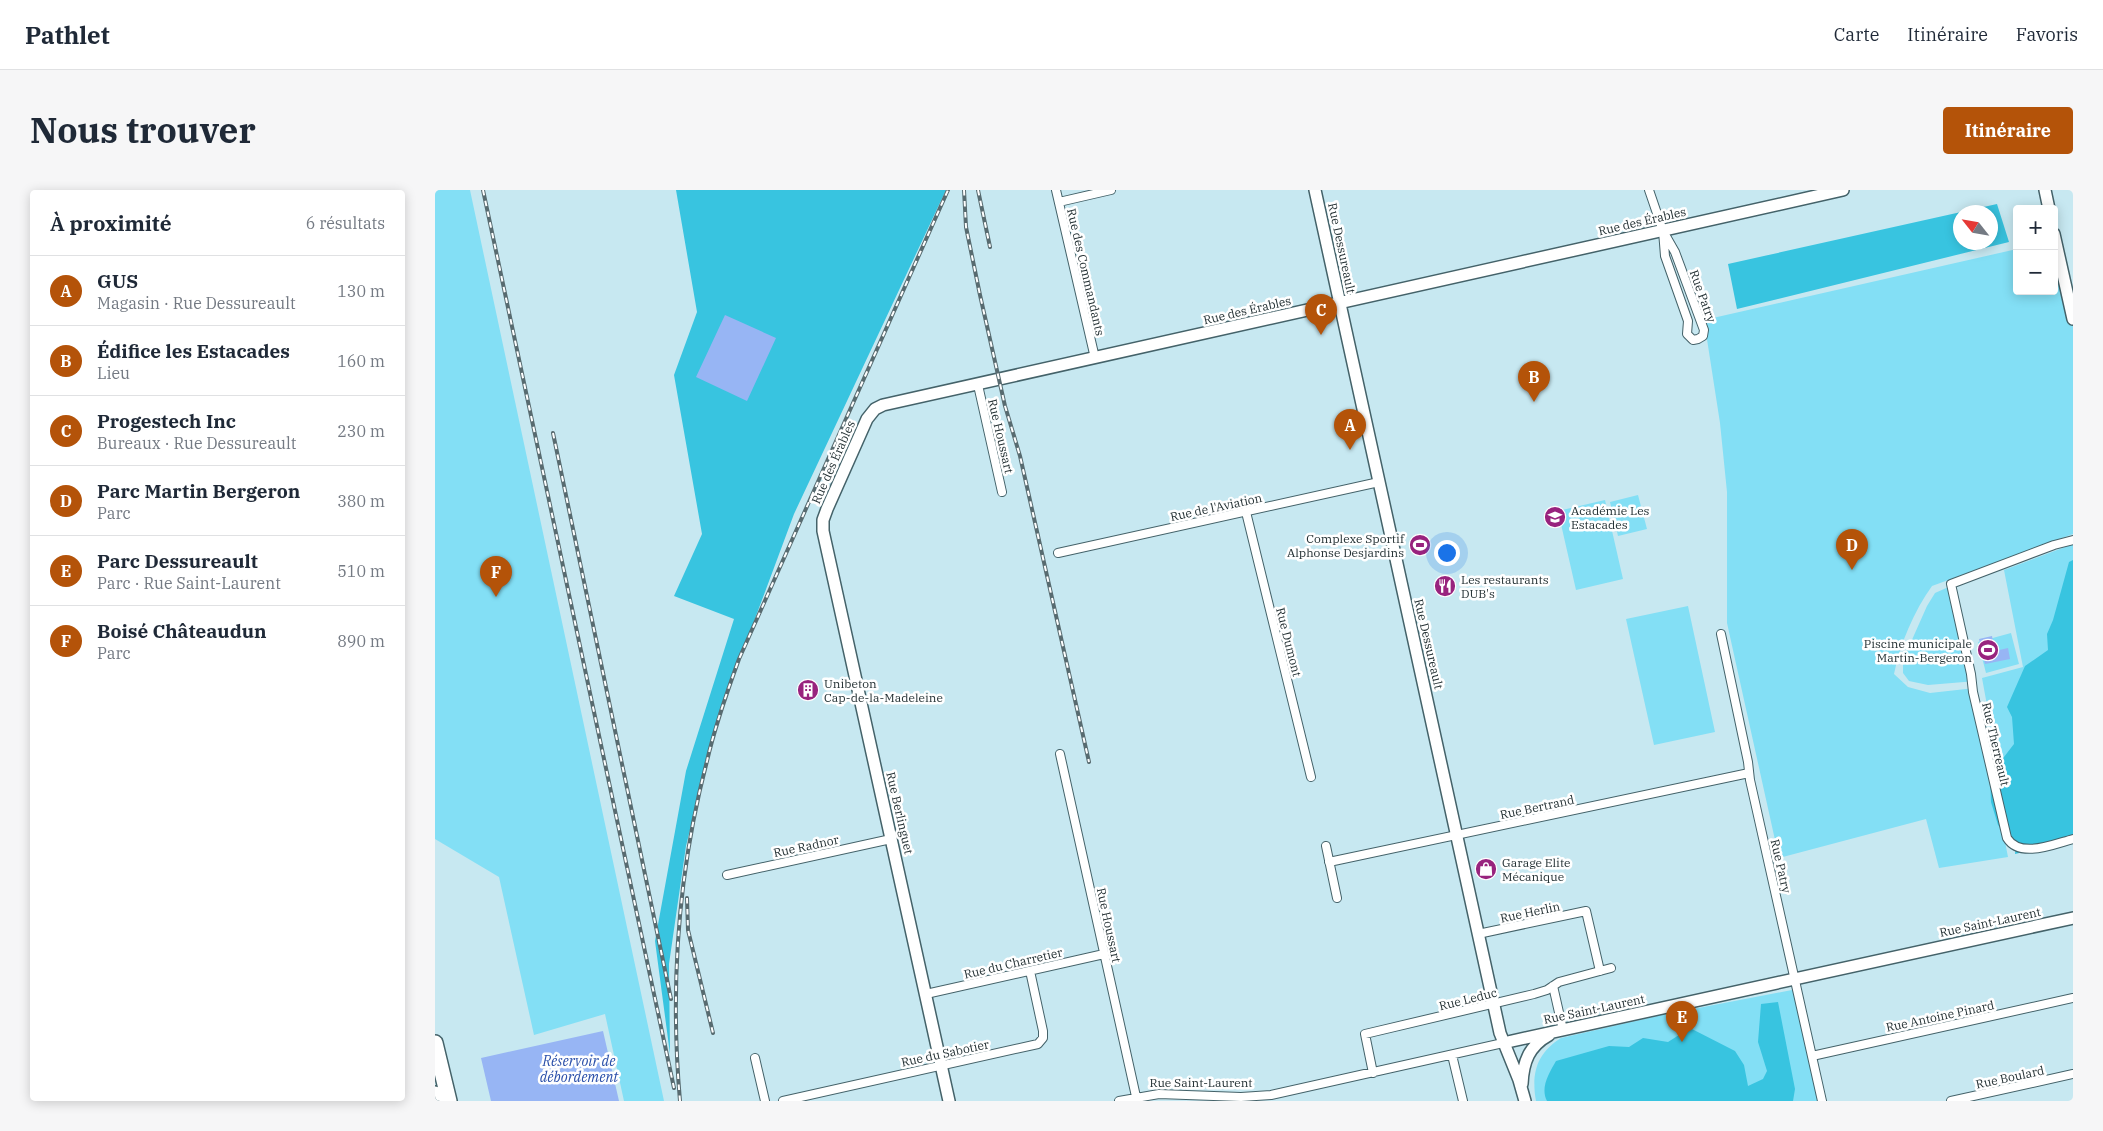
<!DOCTYPE html>
<html lang="fr">
<meta charset="utf-8">
<style>
:root{--surface:#fff;--page:#f6f6f7;--text:#1f2937;--muted:#747a83;--line:#e0e1e3;--accent:#b45309}
body{margin:0;font-family:"IBM Plex Serif",serif;background:var(--page);color:var(--text)}
.controls{position:absolute;right:15px;top:15px;display:grid;overflow:hidden;border-radius:5px;box-shadow:0 2px 12px #0003}
.controls button{width:45px;height:45px;display:grid;place-items:center;padding:0;border:0;border-bottom:1px solid var(--line);background:var(--surface);color:var(--text);font:25px sans-serif}
.compass{position:absolute;left:1518px;top:15px;width:45px;height:45px;border-radius:50%;background:var(--surface);box-shadow:0 2px 12px #0003;rotate:301deg}
.you{position:absolute;left:1011px;top:362px;width:18px;height:18px;margin:-12px;border:4px solid #fff;border-radius:50%;background:#1a73e8;box-shadow:0 0 0 8px #1a73e833}
.badge{display:grid;place-items:center;width:32px;height:32px;border-radius:50%;background:var(--accent);color:#fff;font-size:16px;font-weight:700}
.pin{position:absolute;translate:-50% -41px;filter:drop-shadow(0 1px 2px #0008)}
.pin::after{content:'';position:absolute;top:26px;width:18px;height:15px;background:inherit;clip-path:polygon(0 0,100% 0,50% 100%)}
.list{margin:0;padding:0;list-style:none}
h2{display:flex;justify-content:space-between;align-items:center;height:65px;margin:0;padding:0 20px;font-size:21px}
h2 small{font-size:16px;font-weight:400;color:var(--muted)}
.list li{display:grid;grid-template-columns:32px 1fr auto;gap:15px;align-items:center;box-sizing:border-box;height:70px;padding:0 20px;border-top:1px solid var(--line)}
.list b{display:block;font-size:19px;white-space:nowrap}
.list p{margin:0;font-size:16px;white-space:nowrap;color:var(--muted)}
.list em{font-size:16px;font-style:normal;color:var(--muted)}
.map{position:relative;flex:none;width:1638px;height:911px;overflow:hidden;border-radius:5px}
header{display:flex;align-items:center;gap:30px;box-sizing:border-box;height:70px;padding:0 25px;background:var(--surface);border-bottom:1px solid var(--line)}
header strong{font-size:24px}
nav{display:flex;gap:28px;margin-inline-start:auto;font-size:18px}
.intro{display:flex;align-items:center;justify-content:space-between;box-sizing:border-box;height:120px;padding:0 30px}
h1{margin:0;font-size:35px}
.button{padding:12px 22px;border-radius:5px;background:var(--accent);color:#fff;font-size:18px;font-weight:700}
main{display:flex;gap:30px;padding:0 30px}
aside{flex:1;background:var(--surface);border-radius:5px;box-shadow:0 2px 12px #0003}
.map>svg:first-child{display:block}
.green{fill:#83dff5}
.forest{fill:#38c4e0;fill-rule:evenodd}
.water{fill:#97b5f4}
.lines{fill:none;stroke-linecap:round;stroke-linejoin:round}
.street-casing{stroke:#446269;stroke-width:10}
.secondary-casing{stroke:#446269;stroke-width:14}
.highway-casing{stroke:#446269;stroke-width:18}
.street{stroke:#fff;stroke-width:8}
.secondary{stroke:#fff;stroke-width:11}
.highway{stroke:#fff;stroke-width:15}
.rail-casing{stroke:#586b70;stroke-width:4}
.rail{stroke:#fff;stroke-width:2;stroke-dasharray:5.5;stroke-linecap:butt}
.labels{text-anchor:middle;dominant-baseline:central;stroke-width:5;stroke-linejoin:round;paint-order:stroke}
.street-label{font-size:12px;fill:#243134;stroke:#fff}
.poi-label{font-size:12px;fill:#243134;stroke:#fff;text-anchor:start}
.water-label{font-size:14px;font-style:italic;fill:#2a4fa9;stroke:#fff}
</style>
<header>
<strong>Pathlet</strong>
<nav><a>Carte</a><a>Itinéraire</a><a>Favoris</a></nav>
</header>
<div class="intro"><h1>Nous trouver</h1><a class="button">Itinéraire</a></div>
<main>
<aside>
<h2>À proximité<small>6 résultats</small></h2>
<ul class="list">
<li><span class="badge">A</span><div><b>GUS</b><p>Magasin · Rue Dessureault</p></div><em>130 m</em></li>
<li><span class="badge">B</span><div><b>Édifice les Estacades</b><p>Lieu</p></div><em>160 m</em></li>
<li><span class="badge">C</span><div><b>Progestech Inc</b><p>Bureaux · Rue Dessureault</p></div><em>230 m</em></li>
<li><span class="badge">D</span><div><b>Parc Martin Bergeron</b><p>Parc</p></div><em>380 m</em></li>
<li><span class="badge">E</span><div><b>Parc Dessureault</b><p>Parc · Rue Saint-Laurent</p></div><em>510 m</em></li>
<li><span class="badge">F</span><div><b>Boisé Châteaudun</b><p>Parc</p></div><em>890 m</em></li>
</ul>
</aside>
<div class="map">
<svg width="1638" height="911" viewBox="0 0 1638 911">
<rect width="100%" height="100%" fill="#c7e8f1"/>
<path class="green" d="M0 0H35L229 911H189L170 824 99 845 64 687 0 649Z
M1619 50 1638 112V344L1497 396C1479 421 1465 454 1459 484L1473 497 1495 503 1540 498 1573 667 1504 678 1491 629 1344 668 1292 433V302L1285 233 1269 130 1582 59V101H1619Z
M1203 305 1212 339 1183 346 1175 312Z
M1170 310 1188 389 1141 400 1123 321Z
M1638 354V645L1571 619 1547 488 1588 477 1569 380Z
M1518 395 1541 491 1493 495 1474 491 1468 483V470L1492 416 1500 403Z
M1253 416 1280 542 1219 555 1191 429Z
M1576 443 1584 474 1551 483 1543 452Z
M1362 799 1387 911H1101C1096 883 1102 863 1126 848L1227 825Z"/>
<path class="forest" d="M241 0H511L359 324 283 528 251 656 234 774 235 864 220 751 251 581 299 429 239 406 267 344 239 185 262 122Z
M1562 14 1574 52 1302 119 1293 74ZM1556 22V52H1526V22Z
M1638 370V650L1580 664 1581 655 1563 635 1556 612 1555 585 1579 554 1577 527 1572 517 1590 476 1613 460 1612 444 1618 430 1634 372Z
M1343 812 1360 899 1358 911H1112C1105 898 1114 883 1121 871L1174 856 1194 857 1208 848 1233 852 1255 838 1300 861 1309 875 1313 896 1328 889 1332 881 1323 852 1326 814Z"/>
<path class="water" d="M290 125 341 148 312 211 261 187Z
M1557 446 1560 461 1573 458 1575 469 1550 474 1544 449Z
M168 841 184 911H56L46 868Z"/>
<g class="lines">
<g class="street-casing">
<path id="street" d="M621 0 660 168
M1214 0 1228 41 1240 62 1269 140 1268 146 1263 149 1258 150 1252 144 1253 131 1230 66 1228 41
M624 12 676 0
M543 195 567 302
M811 322 876 587
M1638 350 1619 355 1516 394 1536 484 1538 502 1572 648C1585 669 1619 654 1638 649
M623 363 944 292
M1286 444 1313 572 1315 590 1387 911
M625 564 702 911
M891 656 902 708
M894 672 1314 583
M292 685 456 649
M1043 744 1151 721 1165 781
M1118 796 1128 840
M491 804 669 764
M1017 865 1028 911
M1377 866 1638 808
M320 868 330 911
M938 883 930 844 1099 804 1112 800 1124 792 1176 778
M348 911 603 854 608 848V841L595 781
M684 911 724 904 806 907 836 905 1068 853
M1516 911 1638 884"/>
</g>
<g class="secondary-casing">
<path id="secondary" d="M880 0 1065 843 1084 890 1090 911
M1610 0 1614 19
M1619 44 1638 129
M1068 853 1638 728
M1087 894C1088 872 1094 856 1114 845
M514 911 388 341V330L392 319 432 229 440 219 448 215 1408 0"/>
</g>
<g class="highway-casing">
<path id="highway" d="M0 853 14 911
M0 904 1 911"/>
</g>
<use href="#street" class="street"/>
<use href="#secondary" class="secondary"/>
<use href="#highway" class="highway"/>
<g class="rail-casing">
<path id="rail" d="M48 0 239 898
M529 0 531 37 545 105 570 216 585 266 654 572
M543 0 555 57
M118 243 236 809
M252 708 253 740 278 843
M245 911C235 797 243 682 272 571 280 536 292 502 304 469L513 0"/>
</g>
<use href="#rail" class="rail"/>
</g>
<defs>
<g id="school-disc" transform="scale(1.125)"><circle r="9.5" fill="#98237e" stroke="#fff"/><path d="M0-5L7-2L0 1L-7-2ZM-4 1L0 2.5L4 1V4Q0 6-4 4Z" fill="#fff"/></g>
<g id="stadium-disc" transform="scale(1.125)"><circle r="9.5" fill="#98237e" stroke="#fff"/><path d="M0-5a6.5 5 0 1 0 0 10a6.5 5 0 1 0 0-10ZM-3.5-1.8h7v3.6h-7Z" fill="#fff"/></g>
<g id="restaurant-disc" transform="scale(1.125)"><circle r="9.5" fill="#98237e" stroke="#fff"/><path d="M-5-6h1v4h1v-4h1v4h1v-4h1v5L-1.5 .5V6h-2V.5L-5-1ZM5-6V6H3V1.5H1.5Q1.5-4 5-6Z" fill="#fff"/></g>
<g id="building-disc" transform="scale(1.125)"><circle r="9.5" fill="#98237e" stroke="#fff"/><path d="M-4-6H4V6H1V3H-1V6H-4ZM-2.5-4.3h1.7v1.8h-1.7ZM.8-4.3h1.7v1.8H.8ZM-2.5-1h1.7V.8h-1.7ZM.8-1h1.7V.8H.8Z" fill="#fff"/></g>
<g id="shop-disc" transform="scale(1.125)"><circle r="9.5" fill="#98237e" stroke="#fff"/><path d="M-5-2.5h2.3a2.7 3.5 0 0 1 5.4 0H5L5.5 6h-11ZM-1.5-2.5h3a1.5 2.3 0 0 0-3 0Z" fill="#fff"/></g>
</defs>
<g fill-rule="evenodd">
<use href="#school-disc" x="1120" y="327"/>
<use href="#stadium-disc" x="985" y="355"/>
<use href="#restaurant-disc" x="1010" y="396"/>
<use href="#stadium-disc" x="1553" y="460"/>
<use href="#building-disc" x="373" y="500"/>
<use href="#shop-disc" x="1051" y="679"/>
</g>
<g class="labels">
<g class="street-label">
<text transform="translate(1207 31) rotate(-13)">Rue des Érables</text>
<text transform="translate(907 58) rotate(78)">Rue Dessureault</text>
<text transform="translate(651 82) rotate(77)">Rue des Commandants</text>
<text transform="translate(1268 106) rotate(70)">Rue Patry</text>
<text transform="translate(812 120) rotate(-13)">Rue des Érables</text>
<text transform="translate(566 246) rotate(77)">Rue Houssart</text>
<text transform="translate(398 272) rotate(-66)">Rue des Érables</text>
<text transform="translate(781 317) rotate(-12)">Rue de l'Aviation</text>
<text transform="translate(854 452) rotate(76)">Rue Dumont</text>
<text transform="translate(994 454) rotate(77)">Rue Dessureault</text>
<text transform="translate(1561 554) rotate(77)">Rue Therreault</text>
<text transform="translate(1102 617) rotate(-12)">Rue Bertrand</text>
<text transform="translate(465 623) rotate(77)">Rue Berlinguet</text>
<text transform="translate(371 656) rotate(-12)">Rue Radnor</text>
<text transform="translate(1346 676) rotate(77)">Rue Patry</text>
<text transform="translate(1095 722) rotate(-12)">Rue Herlin</text>
<text transform="translate(1555 732) rotate(-12)">Rue Saint-Laurent</text>
<text transform="translate(674 735) rotate(78)">Rue Houssart</text>
<text transform="translate(578 773) rotate(-13)">Rue du Charretier</text>
<text transform="translate(1033 809) rotate(-14)">Rue Leduc</text>
<text transform="translate(1159 819) rotate(-12)">Rue Saint-Laurent</text>
<text transform="translate(1505 826) rotate(-12)">Rue Antoine Pinard</text>
<text transform="translate(510 863) rotate(-12)">Rue du Sabotier</text>
<text transform="translate(1575 887) rotate(-12)">Rue Boulard</text>
<text x="766" y="892">Rue Saint-Laurent</text>
</g>
<g class="poi-label">
<text x="1136" y="320">Académie Les<tspan x="1136" dy="14">Estacades</tspan></text>
<text x="969" y="348" text-anchor="end">Complexe Sportif<tspan x="969" dy="14">Alphonse Desjardins</tspan></text>
<text x="1026" y="389">Les restaurants<tspan x="1026" dy="14">DUB's</tspan></text>
<text x="1537" y="453" text-anchor="end">Piscine municipale<tspan x="1537" dy="14">Martin-Bergeron</tspan></text>
<text x="389" y="493">Unibeton<tspan x="389" dy="14">Cap-de-la-Madeleine</tspan></text>
<text x="1067" y="672">Garage Elite<tspan x="1067" dy="14">Mécanique</tspan></text>
</g>
<g class="water-label">
<text x="144" y="871">Réservoir de<tspan x="144" dy="16">débordement</tspan></text>
</g>
</g>
</svg>
<div class="controls">
<button>+</button>
<button>−</button>
</div>
<svg class="compass" viewBox="-18 -18 36 36"><path d="M0-13l5 13h-10z" fill="#e53935"/><path d="M0 13l5-13h-10z" fill="#747a83"/></svg>
<div class="you"></div>
<div class="pin badge" style="left:915px;top:260px">A</div>
<div class="pin badge" style="left:1099px;top:212px">B</div>
<div class="pin badge" style="left:886px;top:145px">C</div>
<div class="pin badge" style="left:1417px;top:380px">D</div>
<div class="pin badge" style="left:1247px;top:852px">E</div>
<div class="pin badge" style="left:61px;top:407px">F</div>
</div>
</main>
